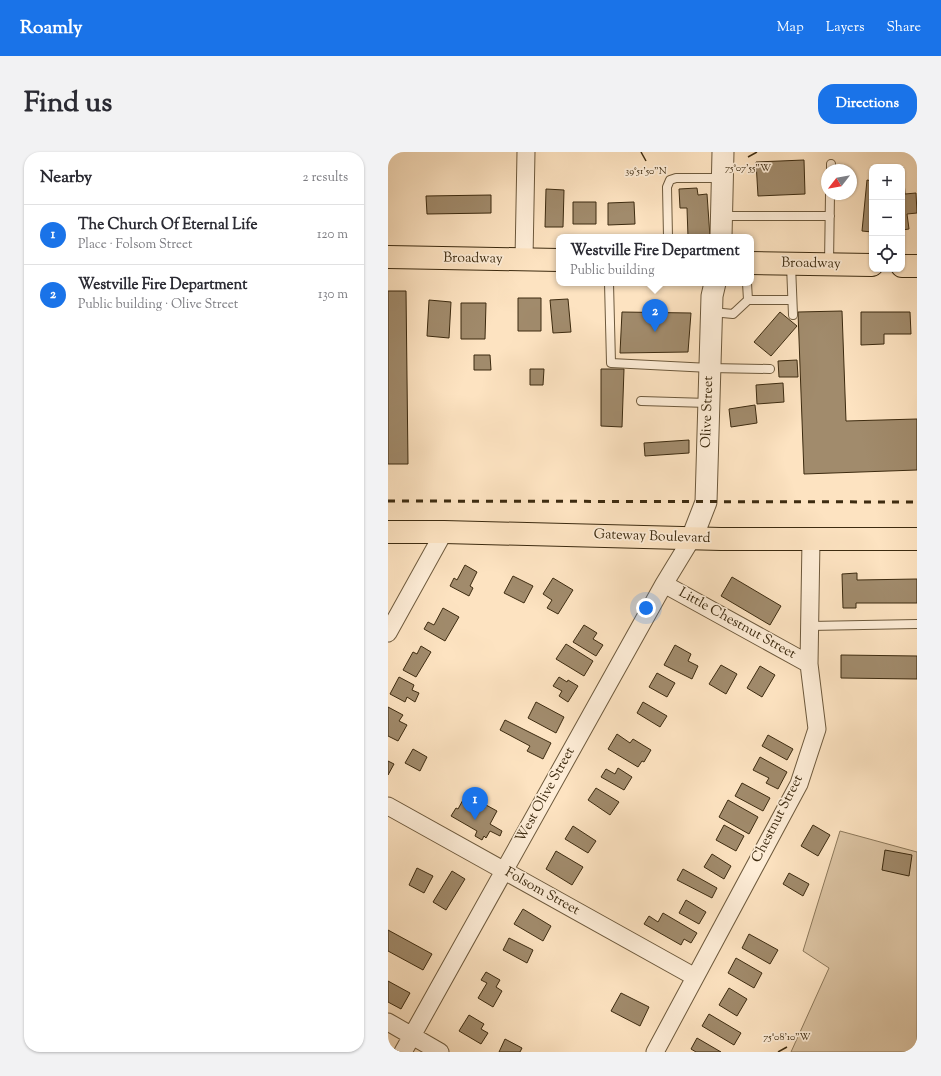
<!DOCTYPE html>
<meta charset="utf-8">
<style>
:root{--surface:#fff;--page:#f2f2f3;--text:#2b2b33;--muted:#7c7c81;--line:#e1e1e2;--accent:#1a73e8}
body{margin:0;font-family:"Sorts Mill Goudy",serif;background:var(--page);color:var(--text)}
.controls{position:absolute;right:12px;top:12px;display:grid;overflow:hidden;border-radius:8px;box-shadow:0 1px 3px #0004}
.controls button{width:36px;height:36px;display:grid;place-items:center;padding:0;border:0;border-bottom:1px solid var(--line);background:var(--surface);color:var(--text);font:20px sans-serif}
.compass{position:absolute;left:433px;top:12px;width:36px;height:36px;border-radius:50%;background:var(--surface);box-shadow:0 1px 3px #0004;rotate:239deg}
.you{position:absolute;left:258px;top:456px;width:14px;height:14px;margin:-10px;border:3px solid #fff;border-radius:50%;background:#1a73e8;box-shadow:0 0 0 6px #1a73e833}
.badge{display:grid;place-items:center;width:26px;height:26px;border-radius:50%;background:var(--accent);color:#fff;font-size:13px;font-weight:700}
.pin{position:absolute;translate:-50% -33px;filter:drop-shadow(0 1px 2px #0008)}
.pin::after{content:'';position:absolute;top:21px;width:14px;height:12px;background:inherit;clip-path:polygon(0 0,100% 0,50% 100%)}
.popup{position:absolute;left:168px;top:82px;width:198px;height:52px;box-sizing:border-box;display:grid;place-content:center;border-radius:8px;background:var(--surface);filter:drop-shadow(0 1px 3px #0005);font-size:13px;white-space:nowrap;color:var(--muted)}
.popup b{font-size:15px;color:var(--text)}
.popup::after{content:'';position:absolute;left:50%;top:100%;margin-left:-8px;border:8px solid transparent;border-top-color:var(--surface)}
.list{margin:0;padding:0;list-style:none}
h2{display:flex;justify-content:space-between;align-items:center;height:52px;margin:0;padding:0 16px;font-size:17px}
h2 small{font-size:13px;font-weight:400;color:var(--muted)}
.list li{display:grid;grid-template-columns:26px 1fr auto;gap:12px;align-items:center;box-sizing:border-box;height:60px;padding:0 16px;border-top:1px solid var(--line)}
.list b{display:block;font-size:15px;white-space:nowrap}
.list p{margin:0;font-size:13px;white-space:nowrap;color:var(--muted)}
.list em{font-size:13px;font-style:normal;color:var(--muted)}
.icon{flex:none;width:22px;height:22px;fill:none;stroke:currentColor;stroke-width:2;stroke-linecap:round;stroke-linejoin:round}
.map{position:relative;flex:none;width:529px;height:900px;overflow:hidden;border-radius:16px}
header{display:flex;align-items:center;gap:24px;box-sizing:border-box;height:56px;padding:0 20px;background:var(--accent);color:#fff}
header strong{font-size:19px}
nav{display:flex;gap:22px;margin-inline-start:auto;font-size:14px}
.intro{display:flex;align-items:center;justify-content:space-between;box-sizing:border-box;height:96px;padding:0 24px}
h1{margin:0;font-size:28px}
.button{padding:10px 18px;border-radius:16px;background:var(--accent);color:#fff;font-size:14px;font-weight:700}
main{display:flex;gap:24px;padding:0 24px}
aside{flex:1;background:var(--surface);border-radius:16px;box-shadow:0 1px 3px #0004}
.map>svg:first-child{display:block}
.green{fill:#dcc4a3;stroke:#8c785a}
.building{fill:#a18b6c;stroke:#3d2b10}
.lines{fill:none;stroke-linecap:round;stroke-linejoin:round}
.service-casing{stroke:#6d593c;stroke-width:10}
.minor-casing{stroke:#6d593c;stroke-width:19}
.tertiary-casing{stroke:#6d593c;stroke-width:23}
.primary-casing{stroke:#3d2b10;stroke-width:24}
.service{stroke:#feedd7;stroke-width:8}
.minor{stroke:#feedd7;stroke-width:17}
.tertiary{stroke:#feedd7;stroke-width:21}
.primary{stroke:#fde3c1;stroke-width:22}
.rail{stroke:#3d2b10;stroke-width:3;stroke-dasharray:7 7;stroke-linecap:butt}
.ticks{fill:none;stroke:#3d2b10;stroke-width:1.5}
.labels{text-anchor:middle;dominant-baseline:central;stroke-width:3.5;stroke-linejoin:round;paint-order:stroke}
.street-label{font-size:14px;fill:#3d2b10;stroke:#feedd7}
.ticks-label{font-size:10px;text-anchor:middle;fill:#3d2b10;stroke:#feedd7;stroke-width:3.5;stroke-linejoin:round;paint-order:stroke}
</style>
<header>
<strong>Roamly</strong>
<nav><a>Map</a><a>Layers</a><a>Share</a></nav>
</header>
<div class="intro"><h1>Find us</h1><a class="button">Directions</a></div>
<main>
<aside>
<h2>Nearby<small>2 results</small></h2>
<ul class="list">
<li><span class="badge">1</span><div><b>The Church Of Eternal Life</b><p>Place · Folsom Street</p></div><em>120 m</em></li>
<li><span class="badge">2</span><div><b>Westville Fire Department</b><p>Public building · Olive Street</p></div><em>130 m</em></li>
</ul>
</aside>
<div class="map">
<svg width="529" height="900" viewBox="0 0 529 900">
<rect width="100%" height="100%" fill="#fde3c1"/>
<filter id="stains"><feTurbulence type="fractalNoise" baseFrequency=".005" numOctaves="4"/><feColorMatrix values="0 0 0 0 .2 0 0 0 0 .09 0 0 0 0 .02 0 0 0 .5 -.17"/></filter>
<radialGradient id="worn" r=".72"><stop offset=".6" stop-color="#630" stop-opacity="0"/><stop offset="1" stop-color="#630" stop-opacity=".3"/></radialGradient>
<path class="green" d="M452 679 529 700V900H403L441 816 415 799Z"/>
<path class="building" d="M416 8 417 42 370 44 368 10Z
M511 15H515L517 42 528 41 529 61 519 62 521 77 514 78V15Z
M479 28 484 29V80L474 79Z
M309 36 310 43 319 42 322 85H300L299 56H292L291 37Z
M158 37 176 38 175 75H157Z
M103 43V61L39 62 38 44Z
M185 50H208V72H185Z
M246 50 247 72 220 73V51Z
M0 139H18L20 312H0Z
M130 146H153V179H130Z
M180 147 183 180 165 181 162 148Z
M41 148 63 150 61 186 39 184Z
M73 151H98L97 187H73Z
M454 159 458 269 529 267V318L416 322 410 160Z
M234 160 303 161 300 200 232 201Z
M392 160 409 174 383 204 366 190Z
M473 160H522L523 182H496V192L473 193Z
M86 203H102L103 218H86Z
M409 208 410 225H391L390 209Z
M142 217H156L155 233H142Z
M213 217H236L234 275 213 274Z
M395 231 396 250 369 252 368 233Z
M367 253 369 271 343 275 341 257Z
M301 288V301L257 304 256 291Z
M77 413 89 420 82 434 85 436 81 444 62 434 66 426 69 428Z
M469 421V428L529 427V451H468V456H455L454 422Z
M125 424 145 434 136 451 116 441Z
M344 425 393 454 382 473 333 444Z
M165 426 185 438 170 462 159 456 164 448 155 442Z
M55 456 71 465 57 489 36 477 40 470 46 473Z
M196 473 209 481 205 487 215 493 208 504 185 490Z
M178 492 205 509 196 524 168 507Z
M287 493 303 502 300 509 310 514 304 527 276 513Z
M33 494 43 500 28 525 15 518 25 500 29 502Z
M453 503 529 504V527L453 526Z
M333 513 349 522 338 542 321 532Z
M372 514 387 523 374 545 359 536Z
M269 521 287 531 279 545 261 535Z
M11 525 26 533 24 538 31 541 27 550 19 545 17 550 2 542Z
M171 525 179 530 180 528 190 534 180 550 171 544 174 539 165 534Z
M148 550 176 565 168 581 140 566Z
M255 550 279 564 272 575 249 561Z
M0 555 15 563 11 569 19 573 10 589 0 584Z
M117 568 163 591 155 607 139 599 142 594 112 578Z
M229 582 242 591 245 587 263 598 256 610 254 609 250 615 220 597Z
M380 583 405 597 399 608 374 594Z
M25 597 39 605 32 619 17 611Z
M372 605 399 620 390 637 378 631 381 626 365 618Z
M0 609 6 612 0 623Z
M230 616 244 625 236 638 213 625 218 617 227 622Z
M354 631 382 646 375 659 347 644Z
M208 636 231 650 222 663 200 648Z
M76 646 96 657 98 653 109 659 102 672 114 679 112 684 102 679 98 686 96 684 94 688 87 684 89 679 63 664 68 656 70 657Z
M340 648 370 665 361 682 331 665Z
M336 673 356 684 348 699 328 688Z
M425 673 442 683 430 704 413 694Z
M185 674 208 689 200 701 177 687Z
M497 698 524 703 521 724 494 718Z
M168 699 195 715 184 733 158 717Z
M324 702 343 714 336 727 316 715Z
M29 716 45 724 36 741 21 733Z
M295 717 329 736 324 746 289 728Z
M64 719 77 727 58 758 45 750Z
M401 721 421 732 415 744 395 732Z
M298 748 318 760 311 772 291 761Z
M135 757 163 774 155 789 126 772Z
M275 761 309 781 303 791 296 787 293 793 256 772 261 764 270 770Z
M0 778 44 802 35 818 0 799Z
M361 782 390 798 382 812 354 796Z
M121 786 145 798 139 811 115 798Z
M348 806 374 821 366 836 340 821Z
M98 820 112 828 108 835 114 839 105 855 90 846 99 831 93 828Z
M0 829 22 841 13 857 0 850Z
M341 836 359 847 349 864 331 853Z
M233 841 261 855 252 874 223 859Z
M321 862 353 881 346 893 314 874Z
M81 863 96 872 93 877 100 881 93 892 71 879Z
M309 886 333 900H308L303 897Z
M117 887 134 896 132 900H111Z"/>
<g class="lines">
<g class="service-casing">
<path id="service" d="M443 18V12
M335 64H442
M280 85 279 35 282 28 288 26H333
M441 112 442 42
M403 113 405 163
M221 131 223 211 322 216 382 217
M360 148H404
M324 160 345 162 360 148 359 131
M253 249 320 251
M422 474 529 472"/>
</g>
<g class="minor-casing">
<path id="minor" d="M136 107 138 0
M276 432 421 512
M0 481 56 380
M0 654 307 825
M0 870 52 900
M15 900 276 432 304 386
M267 900 411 632 429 577 421 512 423 388"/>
</g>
<g class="tertiary-casing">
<path id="tertiary" d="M333 85 335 0
M304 386 318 350 324 144 327 131"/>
</g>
<g class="primary-casing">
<path id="primary" d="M0 105 171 108
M363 111 484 113
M514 114H529
M0 380H56L333 387H529"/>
</g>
<use href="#service" class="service"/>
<use href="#minor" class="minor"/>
<use href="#tertiary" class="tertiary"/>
<use href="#primary" class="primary"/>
<path class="rail" d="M0 349 529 350"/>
</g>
<path class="ticks" d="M253 0 258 9M360 5 369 0M390 900 399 895"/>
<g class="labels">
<g class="street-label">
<text transform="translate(85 107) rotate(1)">Broadway</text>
<text transform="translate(423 112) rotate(1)">Broadway</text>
<text transform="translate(320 260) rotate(-88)">Olive Street</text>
<text transform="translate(264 385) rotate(2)">Gateway Boulevard</text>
<text transform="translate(349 472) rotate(29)">Little Chestnut Street</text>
<text transform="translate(158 643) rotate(-61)">West Olive Street</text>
<text transform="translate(390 667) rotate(-63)">Chestnut Street</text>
<text transform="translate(154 740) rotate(29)">Folsom Street</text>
</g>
</g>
<g class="ticks-label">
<text x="360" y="19">75°07'55"W</text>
<text x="258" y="22">39°51'50"N</text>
<text x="399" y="888">75°08'10"W</text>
</g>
<rect width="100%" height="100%" filter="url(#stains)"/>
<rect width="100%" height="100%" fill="url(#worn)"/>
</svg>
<div class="controls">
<button>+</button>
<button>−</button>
<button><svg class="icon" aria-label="locate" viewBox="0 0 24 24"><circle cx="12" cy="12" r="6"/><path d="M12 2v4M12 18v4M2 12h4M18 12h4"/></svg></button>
</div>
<svg class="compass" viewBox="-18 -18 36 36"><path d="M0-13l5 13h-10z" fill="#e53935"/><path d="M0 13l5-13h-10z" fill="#7c7c81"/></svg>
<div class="you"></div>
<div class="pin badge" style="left:87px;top:668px">1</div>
<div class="pin badge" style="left:267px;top:180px">2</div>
<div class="popup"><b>Westville Fire Department</b>Public building</div>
</div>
</main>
